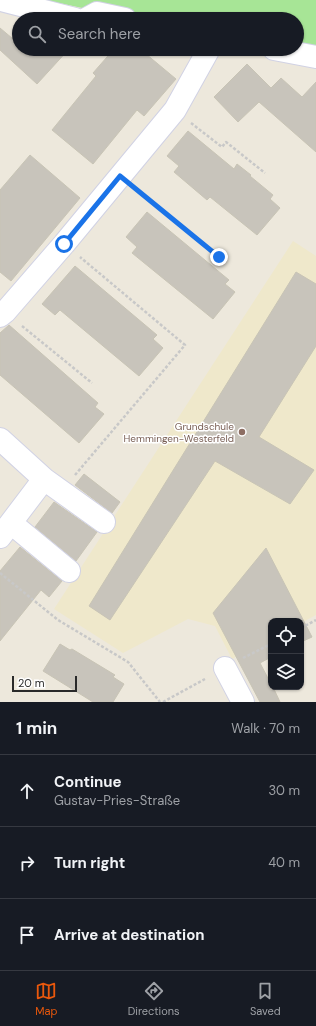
<!DOCTYPE html>
<meta charset="utf-8">
<style>
:root{--surface:#171b24;--page:#20242c;--text:#f1f3f6;--muted:#9ea1a6;--line:#363941;--accent:#ea580c}
body{margin:0;font-family:"DM Sans",sans-serif;background:var(--page);color:var(--text)}
.controls{position:absolute;right:12px;bottom:12px;display:grid;overflow:hidden;border-radius:8px;box-shadow:0 1px 3px #0004}
.controls button{width:36px;height:36px;display:grid;place-items:center;padding:0;border:0;border-bottom:1px solid var(--line);background:var(--surface);color:var(--text);font:20px sans-serif}
.scale{position:absolute;left:12px;bottom:10px;width:65px;box-sizing:border-box;padding-left:4px;border:2px solid #2a2a2a;border-top:0;font-size:11px;line-height:14px;white-space:nowrap;color:#2a2a2a;-webkit-text-stroke:3px #fff;paint-order:stroke}
.stop{position:absolute;width:12px;height:12px;margin:-9px;border:3px solid #1a73e8;border-radius:50%;background:#fff}
.stop.end{background:#1a73e8;border-color:#fff;box-shadow:0 1px 4px #0008}
.list{margin:0;padding:0;list-style:none}
h2{display:flex;justify-content:space-between;align-items:center;height:52px;margin:0;padding:0 16px;font-size:17px}
h2 small{font-size:13px;font-weight:400;color:var(--muted)}
.list li{display:grid;grid-template-columns:26px 1fr auto;gap:12px;align-items:center;box-sizing:border-box;height:72px;padding:0 16px;border-top:1px solid var(--line)}
.list b{display:block;font-size:15px;white-space:nowrap}
.list p{margin:0;font-size:13px;white-space:nowrap;color:var(--muted)}
.list em{font-size:13px;font-style:normal;color:var(--muted)}
.icon{flex:none;width:22px;height:22px;fill:none;stroke:currentColor;stroke-width:2;stroke-linecap:round;stroke-linejoin:round}
.map{position:relative;flex:none;width:316px;height:702px;overflow:hidden}
.search{position:absolute;background:var(--surface);box-shadow:0 1px 3px #0004;left:12px;right:12px;top:12px;height:44px;display:flex;align-items:center;gap:10px;box-sizing:border-box;padding:0 14px;border-radius:22px;color:var(--muted);font-size:15px}
.sheet{height:268px;background:var(--surface)}
nav{display:flex;justify-content:space-around;align-items:center;box-sizing:border-box;height:56px;border-top:1px solid var(--line);background:var(--surface);font-size:11px;color:var(--muted)}
nav a{display:grid;justify-items:center;gap:2px}
nav .on{color:var(--accent)}
.map>svg:first-child{display:block}
.education{fill:#efe8cb}
.green{fill:#a7e596}
.building{fill:#c8c4bb;stroke:#c8c4b5}
.lines{fill:none;stroke-linecap:round;stroke-linejoin:round}
.minor-casing{stroke:#d1d2e4;stroke-width:24}
.path{stroke:#c8c8c8;stroke-width:2.5;stroke-dasharray:3 2;stroke-linecap:butt}
.minor{stroke:#fff;stroke-width:22}
.route{stroke:#1a73e8;stroke-width:5}
.education-dot{fill:#8d6e63;stroke:#fff;stroke-width:1.5}
.labels{text-anchor:middle;dominant-baseline:central;stroke-width:3;stroke-linejoin:round;paint-order:stroke}
.education-label{font-size:10px;fill:#785e54;stroke:#fff;text-anchor:end}
</style>
<div class="map">
<svg width="316" height="702" viewBox="0 0 316 702">
<rect width="100%" height="100%" fill="#ede8dc"/>
<path class="education" d="M293 241 316 256V615L301 623V621H271V639L232 659 215 626 188 619 123 653 54 609Z"/>
<path class="green" d="M45 0H316V48L297 44V19H157L94 4 87 9Z"/>
<path class="building" d="M0 28 19 44V49H69L37 84 0 50Z
M114 49H140L176 79 144 116 137 110 93 164 52 130 96 76 93 73Z
M247 64 271 88 281 78 302 97 316 82V152L259 102 238 122 214 97Z
M188 131 234 169 237 164 251 175 250 176 273 195 270 199 280 208 257 235 210 197 207 200 174 172 179 166 167 156Z
M30 155 80 198 11 281 0 272V190Z
M147 212 229 280 225 284 235 292 213 319 132 253 137 247 126 237Z
M75 266 157 335 153 339 163 348 139 376 60 310 55 315 42 304Z
M296 272 316 284V346L259 437 314 470 290 504 215 461 110 620 89 606Z
M9 325 98 403 95 407 104 414 79 443 0 375V333Z
M84 474 120 502 112 513 75 485Z
M54 502 97 532 76 561 35 527Z
M20 547 62 581 49 597 41 590 0 641V571Z
M266 548 312 637 301 642V621H271V657L260 663 271 684V687H273L280 702H260L213 613Z
M60 644 70 650 72 649 115 675 113 677 124 684 113 702H93L43 671Z"/>
<g class="lines">
<g class="minor-casing">
<path id="minor" d="M1 0 75 19
M86 19 97 13 125 19
M274 49 316 57
M0 316 5 312 64 244 175 110 209 49
M0 439 44 479 0 537
M44 479 104 522
M11 523 69 571
M225 668 243 702"/>
</g>
<path class="path" d="M191 123 222 147 226 142 265 173
M138 190 219 257
M22 326 92 383
M75 475 185 345 80 257
M0 573 58 620 128 662 160 702
M301 628 316 620
M243 658 271 644
M163 702 205 679"/>
<use href="#minor" class="minor"/>
</g>
<g class="lines">
<path class="route" d="M64 244 120 176 219 257"/>
</g>
<circle class="education-dot" cx="242" cy="432" r="4"/>
<g class="labels">
<g class="education-label">
<text x="234" y="426">Grundschule<tspan x="234" dy="12">Hemmingen-Westerfeld</tspan></text>
</g>
</g>
</svg>
<div class="controls">
<button><svg class="icon" aria-label="locate" viewBox="0 0 24 24"><circle cx="12" cy="12" r="6"/><path d="M12 2v4M12 18v4M2 12h4M18 12h4"/></svg></button>
<button><svg class="icon" aria-label="layers" viewBox="0 0 24 24"><path d="M12 4l9 5-9 5-9-5zM3 14l9 5 9-5"/></svg></button>
</div>
<div class="scale">20 m</div>
<div class="stop" style="left:64px;top:244px"></div>
<div class="stop end" style="left:219px;top:257px"></div>
<div class="search"><svg class="icon" aria-label="search" viewBox="0 0 24 24"><circle cx="10" cy="10" r="6"/><path d="M15 15l6 6"/></svg>Search here</div>
</div>
<section class="sheet">
<h2>1 min<small>Walk · 70 m</small></h2>
<ul class="list">
<li><svg class="icon" aria-label="ahead" viewBox="0 0 24 24"><path d="M12 20V5M6 11l6-6 6 6"/></svg><div><b>Continue</b><p>Gustav-Pries-Straße</p></div><em>30 m</em></li>
<li><svg class="icon" aria-label="right" viewBox="0 0 24 24"><path d="M7 20v-9h11M14 6l5 5-5 5"/></svg><div><b>Turn right</b></div><em>40 m</em></li>
<li><svg class="icon" aria-label="arrive" viewBox="0 0 24 24"><path d="M6 21V4h12l-3 4 3 4H6"/></svg><div><b>Arrive at destination</b></div></li>
</ul>
</section>
<nav>
<a class="on"><svg class="icon" aria-label="map" viewBox="0 0 24 24"><path d="M3 6l6-2 6 2 6-2v14l-6 2-6-2-6 2zM9 4v14M15 6v14"/></svg>Map</a>
<a><svg class="icon" aria-label="directions" viewBox="0 0 24 24"><path d="M12 3l9 9-9 9-9-9zM9 14v-3h6M13 9l2 2-2 2"/></svg>Directions</a>
<a><svg class="icon" aria-label="saved" viewBox="0 0 24 24"><path d="M7 4h10v16l-5-4-5 4z"/></svg>Saved</a>
</nav>
